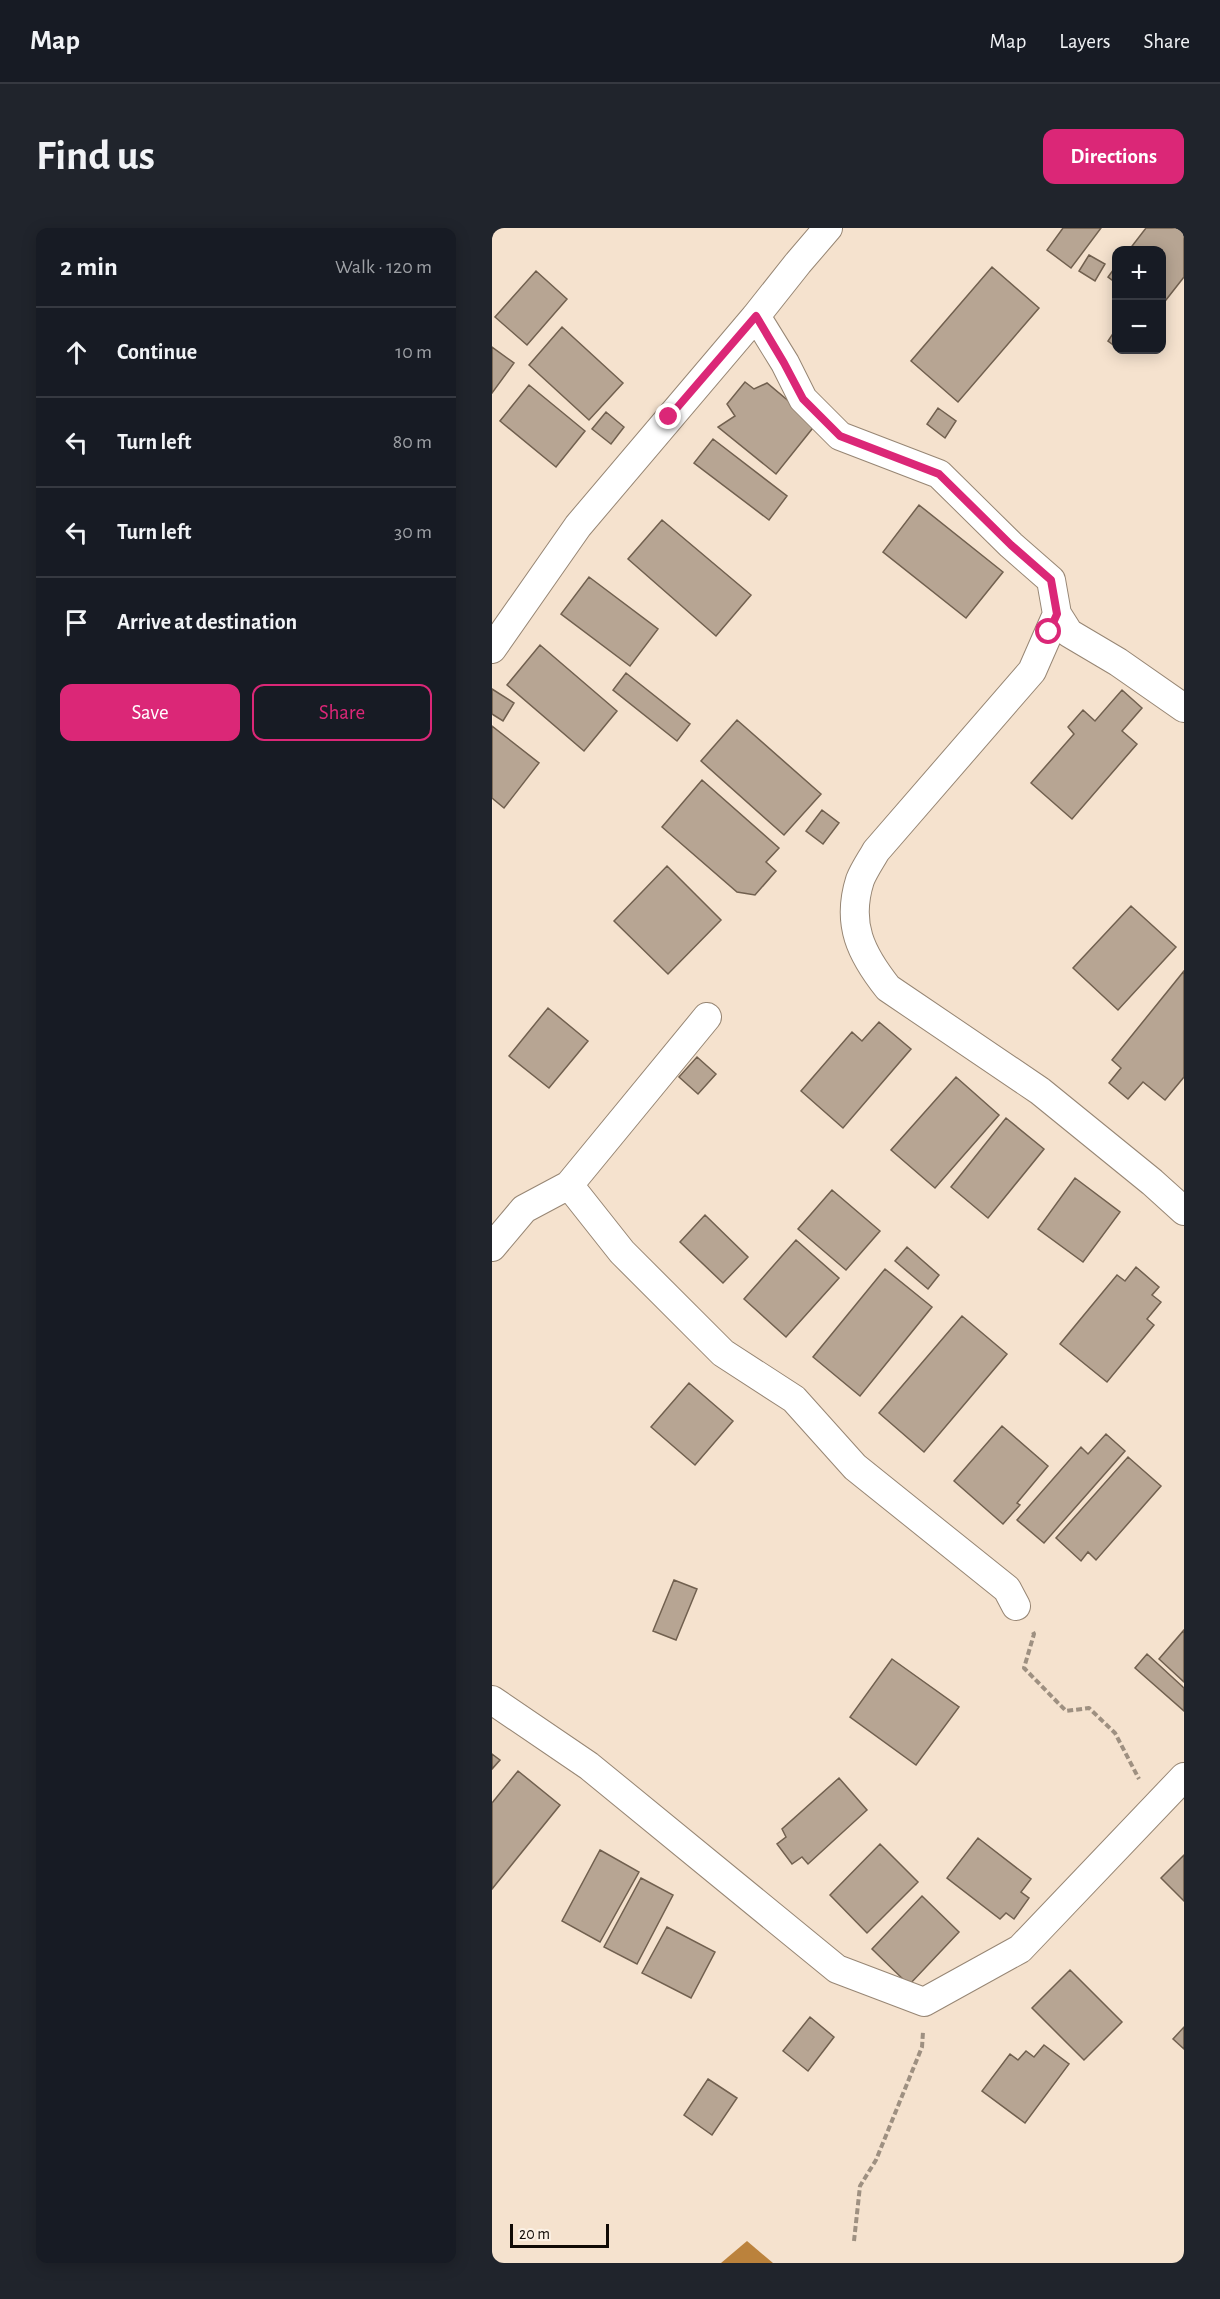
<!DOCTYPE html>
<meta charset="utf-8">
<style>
:root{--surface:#171b24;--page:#20242c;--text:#f1f3f6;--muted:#9ea1a6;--line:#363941;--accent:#db2777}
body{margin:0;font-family:"Alegreya Sans",sans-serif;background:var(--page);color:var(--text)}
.controls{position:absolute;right:18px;top:18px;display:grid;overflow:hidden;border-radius:12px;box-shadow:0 3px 15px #0003}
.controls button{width:54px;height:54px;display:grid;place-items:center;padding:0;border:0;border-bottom:2px solid var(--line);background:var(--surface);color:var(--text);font:30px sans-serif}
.scale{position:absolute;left:18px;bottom:15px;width:99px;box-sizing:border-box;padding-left:6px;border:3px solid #100a05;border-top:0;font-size:16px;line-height:21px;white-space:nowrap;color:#100a05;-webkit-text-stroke:4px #fcf1e5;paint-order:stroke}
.stop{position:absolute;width:18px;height:18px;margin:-14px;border:4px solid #db2777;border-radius:50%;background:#fff}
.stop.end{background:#db2777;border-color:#fff;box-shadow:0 2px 6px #0008}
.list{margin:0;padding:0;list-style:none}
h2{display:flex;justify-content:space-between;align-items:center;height:78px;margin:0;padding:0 24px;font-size:26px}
h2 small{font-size:20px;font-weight:400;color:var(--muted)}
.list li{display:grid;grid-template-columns:39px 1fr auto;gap:18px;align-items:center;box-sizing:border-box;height:90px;padding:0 24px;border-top:2px solid var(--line)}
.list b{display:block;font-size:22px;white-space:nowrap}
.list em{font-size:20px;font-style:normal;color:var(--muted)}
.actions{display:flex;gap:12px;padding:18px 24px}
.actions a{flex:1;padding:14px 0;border:2px solid var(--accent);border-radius:12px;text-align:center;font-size:21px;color:var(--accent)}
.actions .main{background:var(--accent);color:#fff}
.icon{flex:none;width:33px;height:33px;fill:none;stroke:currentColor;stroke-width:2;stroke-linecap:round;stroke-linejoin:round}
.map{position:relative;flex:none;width:692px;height:2035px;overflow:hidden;border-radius:12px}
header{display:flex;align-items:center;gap:36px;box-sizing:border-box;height:84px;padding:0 30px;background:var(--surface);border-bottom:2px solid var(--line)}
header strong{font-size:28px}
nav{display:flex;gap:33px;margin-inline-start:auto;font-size:21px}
.intro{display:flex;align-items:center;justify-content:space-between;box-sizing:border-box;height:144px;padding:0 36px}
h1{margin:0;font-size:42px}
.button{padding:15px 27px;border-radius:12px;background:var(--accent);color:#fff;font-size:21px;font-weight:700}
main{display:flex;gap:36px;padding:0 36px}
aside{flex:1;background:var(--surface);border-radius:12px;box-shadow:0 3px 15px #0003}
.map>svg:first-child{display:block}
.water{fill:#bb823c}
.building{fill:#b7a593;stroke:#71604f;stroke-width:1.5}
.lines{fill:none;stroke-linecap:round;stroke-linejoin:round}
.minor-casing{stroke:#978674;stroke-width:30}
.path{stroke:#9e9081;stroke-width:4;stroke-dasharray:6 3;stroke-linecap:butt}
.minor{stroke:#fff;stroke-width:28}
.route{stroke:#db2777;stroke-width:8}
</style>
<header>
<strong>Map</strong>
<nav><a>Map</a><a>Layers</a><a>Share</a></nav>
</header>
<div class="intro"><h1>Find us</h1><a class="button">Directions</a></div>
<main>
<aside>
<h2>2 min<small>Walk · 120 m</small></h2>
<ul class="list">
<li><svg class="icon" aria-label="ahead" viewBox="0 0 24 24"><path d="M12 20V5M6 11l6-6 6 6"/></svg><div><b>Continue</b></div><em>10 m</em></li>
<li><svg class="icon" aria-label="left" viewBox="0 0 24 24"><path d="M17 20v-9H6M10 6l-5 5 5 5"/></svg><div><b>Turn left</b></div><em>80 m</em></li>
<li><svg class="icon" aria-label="left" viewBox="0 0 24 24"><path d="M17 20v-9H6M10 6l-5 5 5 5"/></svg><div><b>Turn left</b></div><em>30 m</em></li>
<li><svg class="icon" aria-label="arrive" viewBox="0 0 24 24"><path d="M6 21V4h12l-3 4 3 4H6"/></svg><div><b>Arrive at destination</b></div></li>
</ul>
<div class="actions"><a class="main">Save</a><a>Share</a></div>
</aside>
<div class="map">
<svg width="692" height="2035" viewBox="0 0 692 2035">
<rect width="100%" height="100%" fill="#f5e2ce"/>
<path class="water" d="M255 2013 281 2035H229Z"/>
<path class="building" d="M571 0H609L579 40 555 22Z
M654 0H692V49L670 77V22H637Z
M597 27 613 36 603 53 587 43Z
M624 38V55L616 49Z
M500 39 547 80 466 174 419 133Z
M44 43 75 71 35 117 3 89Z
M70 99 131 155 97 192 37 137Z
M624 101V119L616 113Z
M0 119 22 135 0 165Z
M253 154 262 161 275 155 324 196 284 246 226 199 243 188 235 176Z
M37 157 93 203 64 239 8 193Z
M446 180 464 193 453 210 435 196Z
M114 184 132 199 119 216 100 201Z
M221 211 295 268 277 292 202 235Z
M427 277 511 344 474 390 391 324Z
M170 292 259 367 224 408 136 331Z
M97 349 166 401 138 438 69 386Z
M48 417 125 483 92 523 15 457Z
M134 445 198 496 185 513 121 462Z
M0 461 22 475 11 493 0 486Z
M630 462 650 480 630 503 645 516 580 591 539 555 582 506 576 499 591 482 603 493Z
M245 492 329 566 292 607 209 533Z
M0 498 47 535 12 580 0 570Z
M210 552 287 620 274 634 284 643 263 667 245 664 170 599Z
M330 582 347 595 331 616 314 603Z
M175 638 229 692 176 746 122 693Z
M639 678 684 719 626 782 581 740Z
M692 743V849L673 872 651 854 636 871 617 855 629 840 620 832Z
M56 780 96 813 57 860 17 828Z
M387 794 419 821 351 900 309 863 360 804 370 813Z
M205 829 224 846 206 866 187 849Z
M464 849 507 887 443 960 399 922Z
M514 890 552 921 496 990 459 959Z
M583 950 628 984 591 1034 546 1001Z
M340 962 388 1003 354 1042 306 1001Z
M213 987 256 1029 231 1055 188 1014Z
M304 1012 347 1050 294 1109 252 1071Z
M415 1019 447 1047 436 1061 403 1033Z
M644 1039 667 1059 660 1067 669 1074 655 1091 662 1097 615 1154 568 1116 625 1047 633 1053Z
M393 1041 440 1079 368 1168 321 1129Z
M470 1088 515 1126 432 1224 387 1185Z
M197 1155 241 1193 203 1237 159 1199Z
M510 1198 556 1238 525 1275 528 1277 511 1296 462 1253Z
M614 1206 633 1223 552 1315 525 1292 589 1219 596 1226Z
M636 1229 669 1258 604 1332 596 1324 589 1333 564 1310Z
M182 1352 205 1361 184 1412 161 1403Z
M692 1402V1454L667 1431Z
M655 1426 692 1460V1483L643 1440Z
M400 1431 467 1479 424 1537 358 1489Z
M0 1526 8 1532 0 1541Z
M26 1543 68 1577 0 1661V1575Z
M347 1550 375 1582 316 1636 310 1629 300 1636 285 1616 294 1609 290 1601Z
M486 1610 539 1651 529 1664 537 1670 522 1691 514 1685 508 1691 455 1650Z
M388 1616 426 1654 375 1705 338 1667Z
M108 1622 147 1644 108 1714 70 1693Z
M692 1627V1673L669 1650Z
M149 1650 181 1667 145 1736 112 1719Z
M430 1668 467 1704 417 1757 380 1721Z
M175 1699 223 1724 199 1770 150 1745Z
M578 1742 630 1794 592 1832 540 1780Z
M318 1789 342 1809 316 1843 291 1823Z
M692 1799V1821L681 1811Z
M552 1817 577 1836 533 1895 490 1863 518 1826 526 1832 534 1823 542 1829Z
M216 1851 245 1870 220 1907 192 1887Z"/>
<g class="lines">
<g class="minor-casing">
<path id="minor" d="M264 88 293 135 311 171 348 208 447 246 519 317 559 352 565 386 577 405 626 434 692 480
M565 386 540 443 384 623C379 632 372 642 368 652 354 696 369 726 396 760L548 863 660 954 692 983
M0 421 86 298 264 88 306 35 336 0
M77 957 130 1024 231 1125 302 1171 363 1239 515 1361 524 1378
M0 1019 32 981 77 957 215 789
M0 1472 97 1538 345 1741 432 1774 528 1721 692 1549"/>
</g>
<path class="path" d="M541 1404 542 1406 532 1440 574 1483 597 1480 623 1505 647 1551
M362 2013 368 1958 384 1932 430 1819 431 1804"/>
<use href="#minor" class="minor"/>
</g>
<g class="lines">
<path class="route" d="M177 189 264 88 292 135 311 171 348 208 447 246 519 317 559 352 565 386 557 404"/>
</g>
</svg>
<div class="controls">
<button>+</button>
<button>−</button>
</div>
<div class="scale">20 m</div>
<div class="stop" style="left:557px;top:404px"></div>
<div class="stop end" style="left:177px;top:189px"></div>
</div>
</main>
